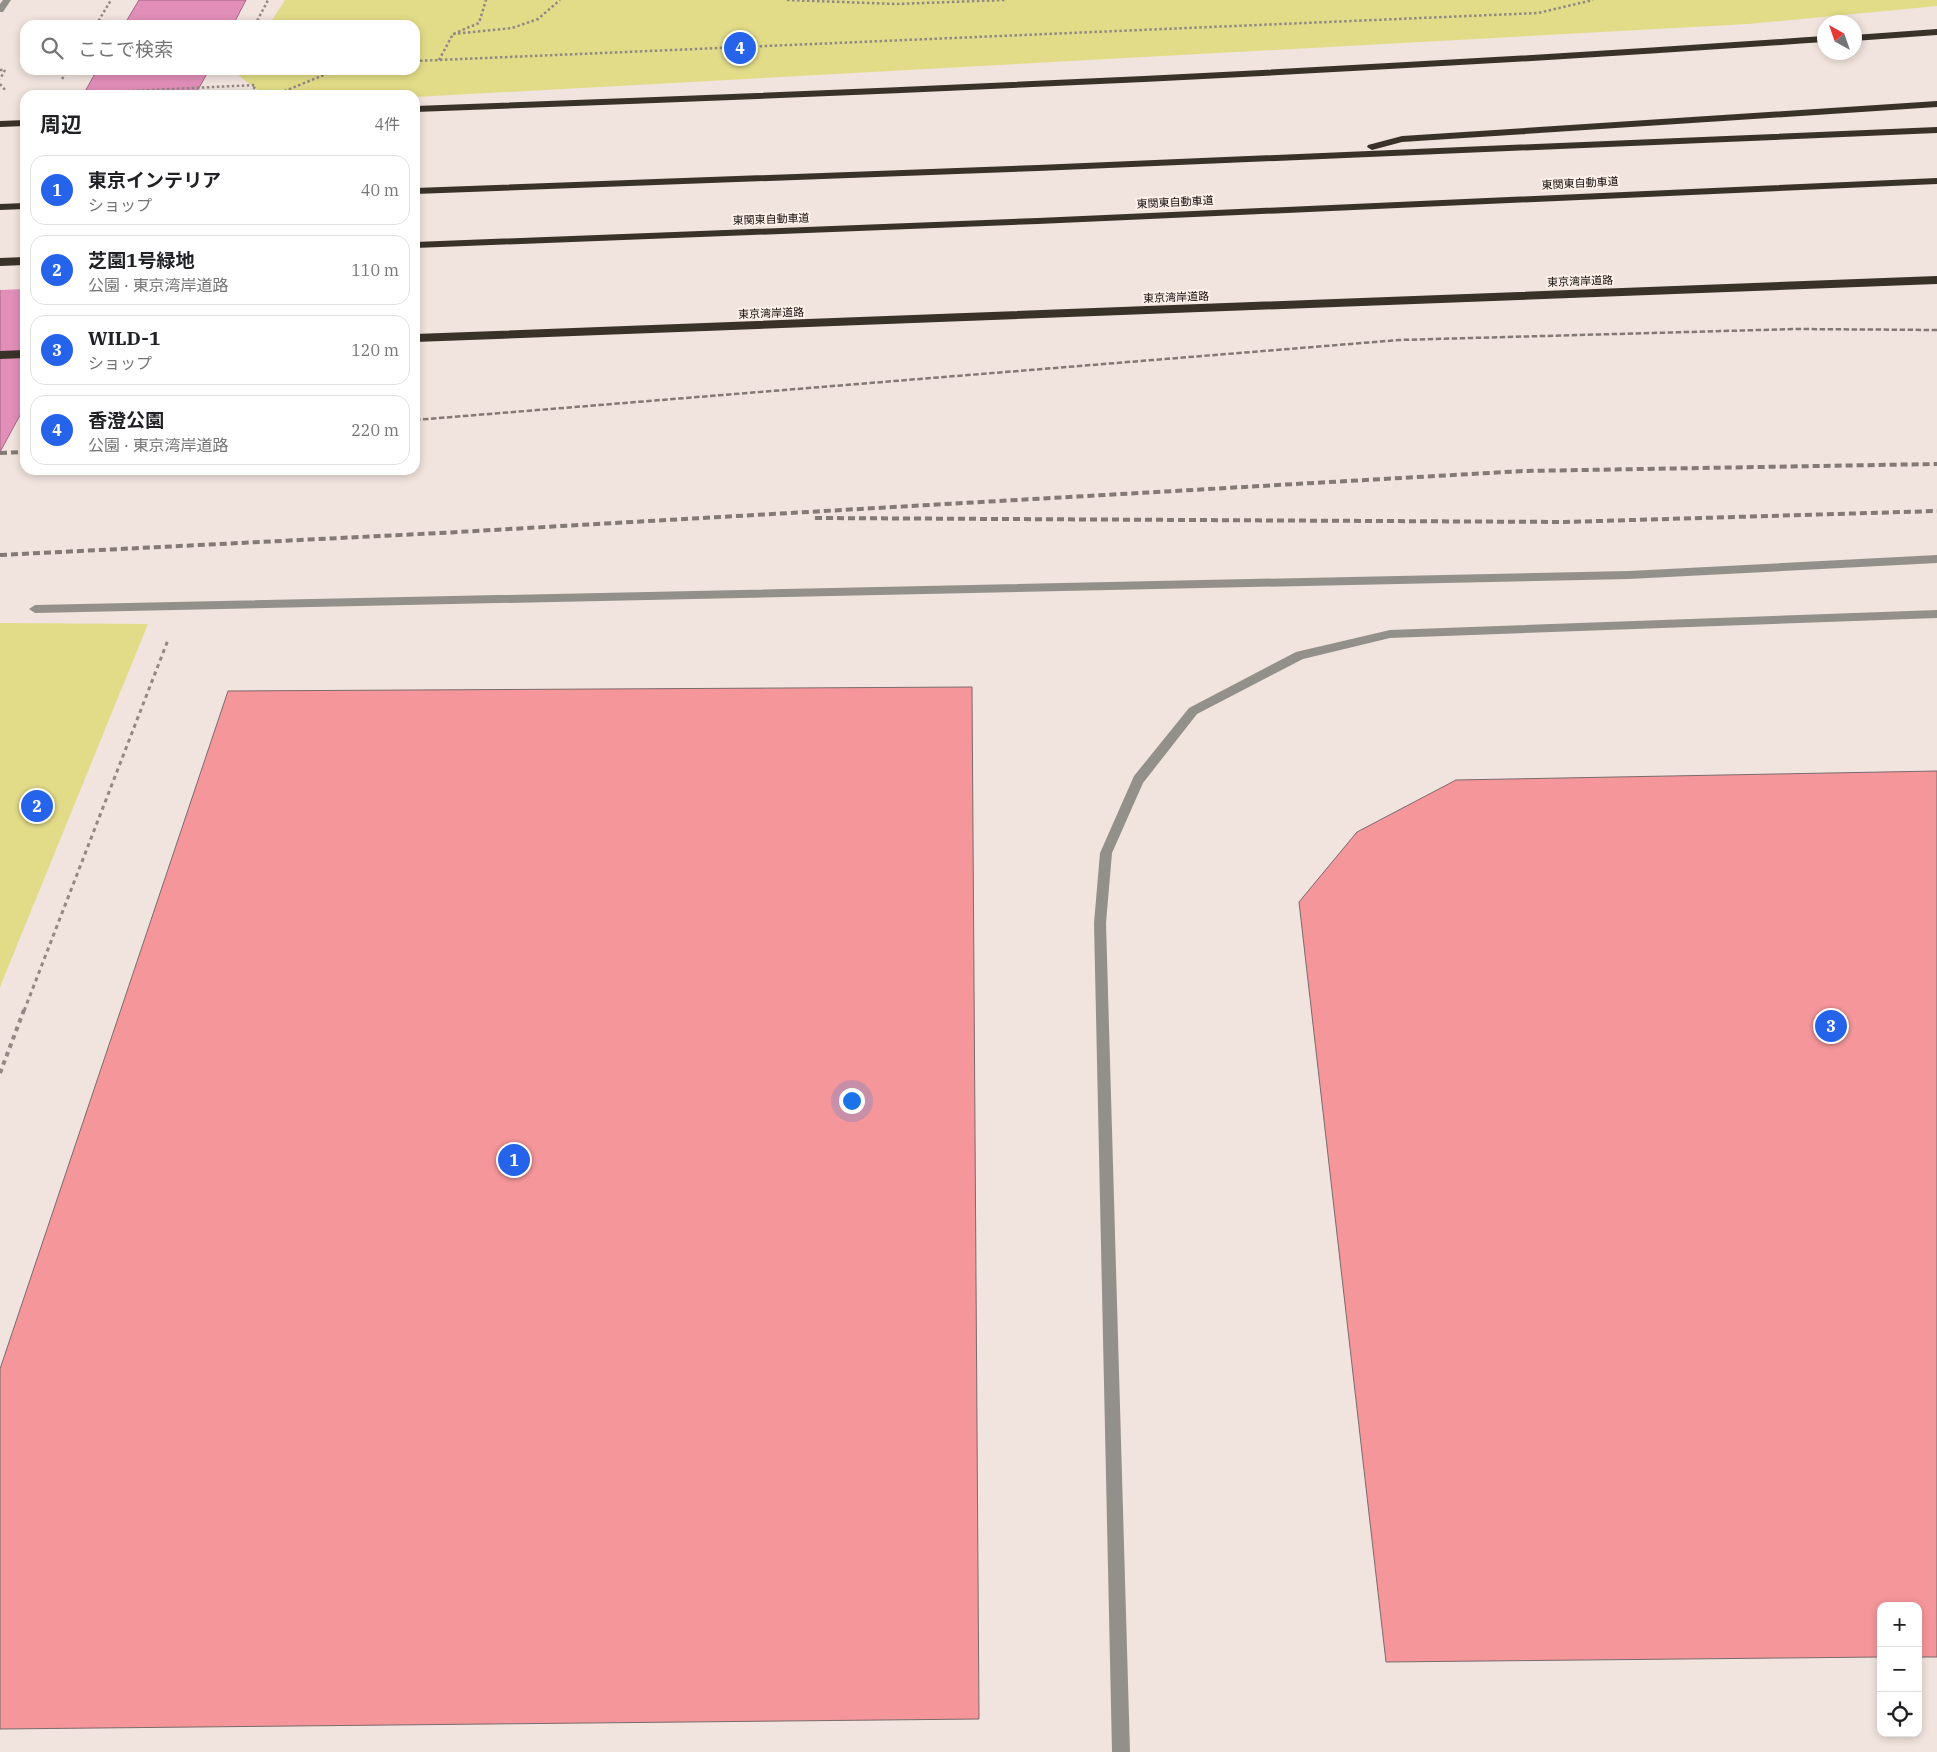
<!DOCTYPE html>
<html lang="ja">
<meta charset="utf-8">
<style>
:root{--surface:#fff;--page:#f6f6f6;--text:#202124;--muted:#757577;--line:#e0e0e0;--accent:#2563eb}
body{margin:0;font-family:"IBM Plex Serif","Noto Sans JP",serif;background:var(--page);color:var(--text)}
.controls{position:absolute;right:15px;bottom:15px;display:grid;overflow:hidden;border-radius:10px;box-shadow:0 2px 8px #0003}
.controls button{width:45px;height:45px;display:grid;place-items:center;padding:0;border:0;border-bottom:1px solid var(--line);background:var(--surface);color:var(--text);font:25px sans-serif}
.compass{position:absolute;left:1817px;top:15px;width:45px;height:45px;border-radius:50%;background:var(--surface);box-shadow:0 2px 8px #0003;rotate:320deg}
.you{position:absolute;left:851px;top:1100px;width:18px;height:18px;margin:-12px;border:4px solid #fff;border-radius:50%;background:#1a73e8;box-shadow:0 0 0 8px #1a73e833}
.badge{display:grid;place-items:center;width:32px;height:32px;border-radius:50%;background:var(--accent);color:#fff;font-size:16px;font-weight:700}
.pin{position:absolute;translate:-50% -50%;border:2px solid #fff;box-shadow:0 1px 5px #0006}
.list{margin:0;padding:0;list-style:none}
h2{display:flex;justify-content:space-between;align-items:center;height:65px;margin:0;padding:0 20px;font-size:21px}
h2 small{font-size:16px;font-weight:400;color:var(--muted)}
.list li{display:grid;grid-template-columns:32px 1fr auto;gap:15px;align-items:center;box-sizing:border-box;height:70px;margin:0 10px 10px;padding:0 10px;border:1px solid var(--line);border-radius:15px}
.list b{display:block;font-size:19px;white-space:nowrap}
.list p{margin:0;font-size:16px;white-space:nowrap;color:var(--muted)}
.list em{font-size:16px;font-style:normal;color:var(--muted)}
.icon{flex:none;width:28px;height:28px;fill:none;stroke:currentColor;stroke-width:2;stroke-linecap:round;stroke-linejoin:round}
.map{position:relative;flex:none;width:1937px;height:1752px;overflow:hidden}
.search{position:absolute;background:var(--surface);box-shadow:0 2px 8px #0003;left:20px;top:20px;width:400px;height:55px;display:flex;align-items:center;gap:12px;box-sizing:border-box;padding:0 18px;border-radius:15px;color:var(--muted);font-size:19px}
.panel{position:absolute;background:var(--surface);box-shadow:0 2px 8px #0003;left:20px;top:90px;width:400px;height:385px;border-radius:15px}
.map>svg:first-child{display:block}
.green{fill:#e2dc88}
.water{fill:#e18eb9;stroke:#a26784}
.pier{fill:#f1e3dd}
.building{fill:#f4969a;stroke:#7a6b6c}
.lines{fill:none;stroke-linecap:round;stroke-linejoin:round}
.path-far2{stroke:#928884;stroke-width:2.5;stroke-dasharray:2.5 2.5;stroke-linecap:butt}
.path-far1{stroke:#928884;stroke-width:3;stroke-dasharray:4 4;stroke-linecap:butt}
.path{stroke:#928884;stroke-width:4;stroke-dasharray:4.5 4.5;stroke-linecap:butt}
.minor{fill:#93908b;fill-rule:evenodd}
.highway{fill:#393229;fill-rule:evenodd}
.rail-far1{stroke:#837975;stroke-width:2.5;stroke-dasharray:5.5 2.5;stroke-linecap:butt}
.rail{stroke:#837975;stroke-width:4;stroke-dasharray:7 4;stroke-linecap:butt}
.labels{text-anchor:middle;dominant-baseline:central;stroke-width:4;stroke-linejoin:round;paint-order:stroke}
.far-street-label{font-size:11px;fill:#100b09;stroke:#fff1ea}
</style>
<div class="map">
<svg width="1937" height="1752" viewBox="0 0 1937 1752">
<rect width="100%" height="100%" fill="#f1e3dd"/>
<path class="green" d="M285 0H1937V6L1748 24 415 97V95H264L238 75 241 70H415V25H269Z
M0 623 148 624 0 987Z"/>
<path class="water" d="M139 0H246L233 25H124Z
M97 70H209L195 95H83Z
M25 202V406L0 452V249Z"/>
<path class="pier" d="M25 200V289L0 290V244Z"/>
<path class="building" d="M972 687 979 1719 0 1729V1369L228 691Z
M1937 771V1657H1918V1606H1881V1657L1386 1662 1299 902 1357 832 1456 780Z"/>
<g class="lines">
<path class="path-far2" d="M787 0 896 4 1005 0
M96 25 111 0
M255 25 268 0
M453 34 512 28 538 19 560 0
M439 60 453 34 479 23 486 0
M415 61 1538 13 1593 0
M0 70H5L0 79
M230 72 231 70
M62 79 68 70
M0 84 6 91
M47 95 255 85 252 95
M275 95 336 70"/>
<path class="path-far1" d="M24 1011 168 640"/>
<path class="path" d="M0 1073 24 1010"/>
<path class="minor" d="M3 0H11L3 12H0V4Z
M1937 555V563L1629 579 35 613 29 609 35 605 1629 571Z
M1937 610V618L1390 638 1303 659 1197 714 1143 783 1112 853 1106 923 1130 1752H1112L1094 923 1100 853 1134 776 1189 708 1296 652 1390 630Z"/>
<path class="highway" d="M1937 29V35L1854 41V35Z
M1824 36V42C1355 75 885 95 415 112V106C885 89 1355 69 1824 36Z
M1937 101V107L1402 142 1372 150 1367 147 1368 145 1402 136Z
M25 120V126L0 127V121Z
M1937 127V133L1038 171 415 194V188L1038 165Z
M1937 178V184L1038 224 415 248V242L1038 218Z
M25 203V209L0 210V204Z
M25 257V265L0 266V258Z
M1937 276V284L415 342V334Z
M25 350V358L0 359V351Z"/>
<path class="rail-far1" d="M415 420 1399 340 1796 329 1937 330"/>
<path class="rail" d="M0 453 25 452
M815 518 1565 522 1937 511
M0 555 440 533 1523 471 1937 464"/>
</g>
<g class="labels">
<g class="far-street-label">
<text transform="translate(1580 183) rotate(-3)">東関東自動車道</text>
<text transform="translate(1175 202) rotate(-3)">東関東自動車道</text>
<text transform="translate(771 219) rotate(-2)">東関東自動車道</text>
<text transform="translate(1580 281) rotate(-2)">東京湾岸道路</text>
<text transform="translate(1176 297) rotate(-2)">東京湾岸道路</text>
<text transform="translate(771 313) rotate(-2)">東京湾岸道路</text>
</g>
</g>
</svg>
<div class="controls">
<button>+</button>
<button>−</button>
<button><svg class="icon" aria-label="locate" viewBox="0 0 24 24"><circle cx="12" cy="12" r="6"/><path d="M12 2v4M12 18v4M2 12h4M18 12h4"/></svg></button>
</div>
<svg class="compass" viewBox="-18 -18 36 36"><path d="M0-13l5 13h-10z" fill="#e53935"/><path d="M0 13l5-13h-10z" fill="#757577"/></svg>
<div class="you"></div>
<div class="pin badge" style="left:514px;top:1160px">1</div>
<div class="pin badge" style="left:37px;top:806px">2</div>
<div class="pin badge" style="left:1831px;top:1026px">3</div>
<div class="pin badge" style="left:740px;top:48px">4</div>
<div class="search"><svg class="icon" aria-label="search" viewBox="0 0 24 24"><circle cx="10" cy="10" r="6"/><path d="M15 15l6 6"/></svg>ここで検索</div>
<section class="panel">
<h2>周辺<small>4件</small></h2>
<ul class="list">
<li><span class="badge">1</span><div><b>東京インテリア</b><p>ショップ</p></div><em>40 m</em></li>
<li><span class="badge">2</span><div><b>芝園1号緑地</b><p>公園 · 東京湾岸道路</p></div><em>110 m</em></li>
<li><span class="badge">3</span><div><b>WILD-1</b><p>ショップ</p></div><em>120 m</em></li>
<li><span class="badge">4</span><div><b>香澄公園</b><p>公園 · 東京湾岸道路</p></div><em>220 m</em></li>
</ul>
</section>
</div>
